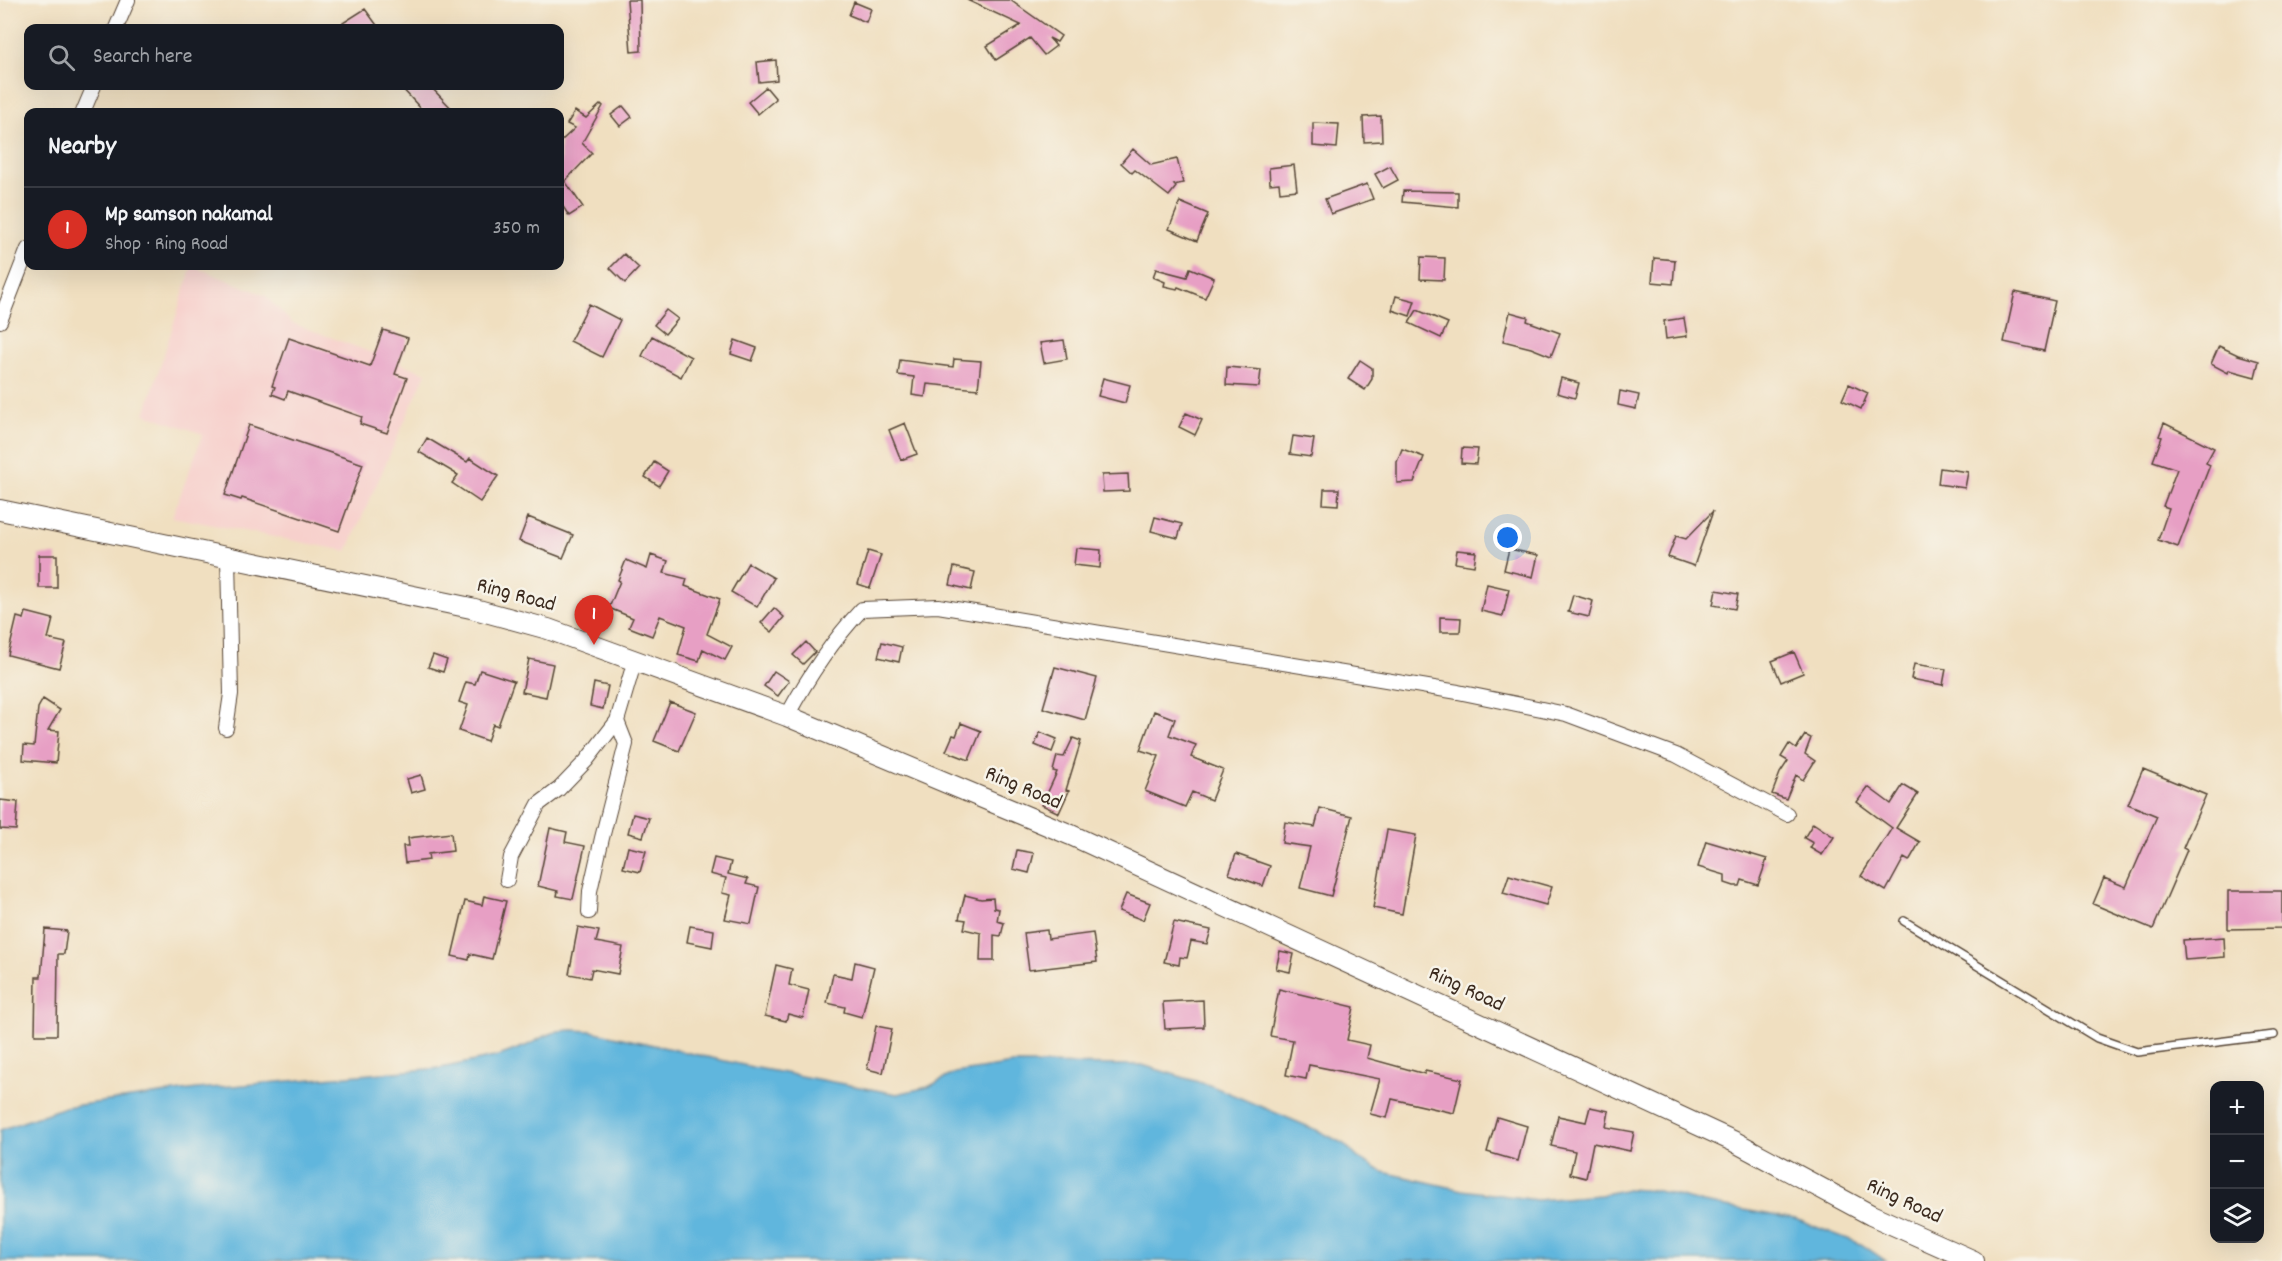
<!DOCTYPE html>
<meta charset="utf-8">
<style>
:root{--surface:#171b24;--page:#242831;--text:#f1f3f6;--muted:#9ea1a6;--line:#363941;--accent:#d93025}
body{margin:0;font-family:Dekko,sans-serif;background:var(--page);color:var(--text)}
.controls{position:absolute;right:18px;bottom:18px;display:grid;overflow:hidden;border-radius:12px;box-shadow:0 6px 24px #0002}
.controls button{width:54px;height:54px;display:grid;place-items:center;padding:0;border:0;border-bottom:2px solid var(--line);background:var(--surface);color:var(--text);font:30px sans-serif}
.you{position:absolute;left:1508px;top:538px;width:21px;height:21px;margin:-15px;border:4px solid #fff;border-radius:50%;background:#1a73e8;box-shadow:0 0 0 9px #1a73e833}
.badge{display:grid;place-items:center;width:39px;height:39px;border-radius:50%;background:var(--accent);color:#fff;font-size:20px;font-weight:700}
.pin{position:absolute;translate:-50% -50px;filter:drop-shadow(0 2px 3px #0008)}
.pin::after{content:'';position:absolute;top:32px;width:21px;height:18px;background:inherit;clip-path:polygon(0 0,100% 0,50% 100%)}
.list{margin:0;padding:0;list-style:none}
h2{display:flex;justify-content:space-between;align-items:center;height:78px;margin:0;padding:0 24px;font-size:26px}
h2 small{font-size:20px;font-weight:400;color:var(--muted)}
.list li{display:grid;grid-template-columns:39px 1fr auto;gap:18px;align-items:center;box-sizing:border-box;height:84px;padding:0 24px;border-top:2px solid var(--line)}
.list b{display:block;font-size:22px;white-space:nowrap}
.list p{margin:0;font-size:20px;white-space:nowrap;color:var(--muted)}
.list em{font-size:20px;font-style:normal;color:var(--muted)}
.icon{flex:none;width:33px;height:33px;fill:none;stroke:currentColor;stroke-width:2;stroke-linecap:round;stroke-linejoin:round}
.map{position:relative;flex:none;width:2282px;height:1261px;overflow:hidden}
.search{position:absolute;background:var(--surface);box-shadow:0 6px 24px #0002;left:24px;top:24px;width:540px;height:66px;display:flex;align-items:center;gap:15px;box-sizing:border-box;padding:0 21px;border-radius:12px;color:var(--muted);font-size:22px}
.panel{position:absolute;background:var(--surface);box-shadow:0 6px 24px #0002;left:24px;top:108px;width:540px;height:162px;border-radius:12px}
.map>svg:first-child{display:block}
.built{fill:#f7d0cc}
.water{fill:#61b6dd;stroke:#4e707e;stroke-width:1.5}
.building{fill:#e79fc4}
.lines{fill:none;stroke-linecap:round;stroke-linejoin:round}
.lane-casing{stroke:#564536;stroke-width:10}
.street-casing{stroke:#564536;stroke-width:16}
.secondary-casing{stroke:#564536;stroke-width:22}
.lane{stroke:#fff;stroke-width:7}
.street{stroke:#fff;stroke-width:14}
.secondary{stroke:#fff;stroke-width:20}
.labels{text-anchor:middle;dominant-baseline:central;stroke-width:5;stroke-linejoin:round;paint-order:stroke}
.street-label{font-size:22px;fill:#3b2a1e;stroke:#f7f3e8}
</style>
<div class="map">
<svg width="2282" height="1261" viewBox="0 0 2282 1261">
<rect width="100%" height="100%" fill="#f7f3e8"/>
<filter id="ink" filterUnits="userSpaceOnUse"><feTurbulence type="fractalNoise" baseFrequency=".0167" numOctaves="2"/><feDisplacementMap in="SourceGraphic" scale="12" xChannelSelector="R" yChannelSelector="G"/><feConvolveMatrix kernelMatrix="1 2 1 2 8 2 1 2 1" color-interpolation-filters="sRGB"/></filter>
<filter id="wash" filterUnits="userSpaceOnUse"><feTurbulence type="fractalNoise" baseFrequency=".008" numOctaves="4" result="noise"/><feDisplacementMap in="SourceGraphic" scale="24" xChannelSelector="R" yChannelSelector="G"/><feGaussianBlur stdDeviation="1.35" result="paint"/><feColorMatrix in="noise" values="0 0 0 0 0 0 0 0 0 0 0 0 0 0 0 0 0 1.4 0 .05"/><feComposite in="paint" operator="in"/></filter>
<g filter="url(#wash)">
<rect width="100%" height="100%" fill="#f0dfc0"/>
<path class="built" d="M192 266 265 295 292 323 426 373 347 551 172 517 203 434 145 414Z"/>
<path class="water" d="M572 1030 591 1031 752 1067 897 1094 928 1087 955 1073 1013 1064 1142 1065 1212 1086 1321 1132 1344 1144 1358 1158 1383 1172 1462 1190 1537 1200 1601 1195 1627 1189 1658 1191 1703 1203 1795 1219 1861 1244 1886 1261H0V1130L65 1107 197 1089 441 1068 499 1056 528 1045 543 1037 558 1031Z"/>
<g id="blocks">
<path class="building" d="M627 0H640L641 51 631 52Z
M967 0H1010L1061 36 1057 42 1049 38 1056 46 1044 55 1030 38 996 60 987 46 1021 25Z
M854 2 871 9 866 22 849 15Z
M365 9 379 28H335Z
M776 60 777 80 759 82 757 62Z
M400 86H430L455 112H424Z
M766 87 776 99 758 114 748 102Z
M601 104 603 106 582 143 592 153 565 181 583 207 569 216 560 202V142L575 128 567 124 575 111 586 118Z
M623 106 632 117 620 126 611 115Z
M1381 116 1382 141 1364 142 1363 117Z
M1313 123 1339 124 1337 148 1313 146Z
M1133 149 1151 165 1177 159 1183 183 1174 185 1176 187 1169 196 1135 170 1132 173 1121 163Z
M1294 165 1297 190 1280 192 1279 183 1270 184 1269 168Z
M1390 166 1398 180 1383 188 1375 174Z
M1367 184 1373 199 1331 214 1325 199Z
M1403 191 1458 192V207L1402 202Z
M1180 202 1208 214 1197 241 1169 229Z
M624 254 639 268 625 283 610 268Z
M1421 257 1445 258 1444 280 1420 279Z
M1654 258 1675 260 1673 284 1652 282Z
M1190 268 1214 278 1205 298 1178 287 1177 289 1164 286 1165 282 1153 277 1156 269 1187 277Z
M2015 292 2055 301 2044 351 2004 342Z
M1396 296 1415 301 1410 316 1392 310Z
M589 304 620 320 602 357 570 341Z
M666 310 678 319 665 334 654 325Z
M1417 310 1448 323 1441 338 1409 323Z
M1510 312 1528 317 1527 321 1560 333 1551 356 1531 348 1503 341Z
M1684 318 1687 336 1666 339 1664 321Z
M383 330 408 338 395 374 407 378 387 433 360 424 362 417 288 391 285 399 272 394 275 387 272 386 289 338 370 366Z
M652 336 691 357 681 377 642 356Z
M735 340 757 348 752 361 731 354Z
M1064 340 1067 359 1044 363 1040 343Z
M2219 346 2238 355 2259 361 2255 377 2229 370 2228 373 2211 364Z
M954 359 981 361 978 389 927 384 925 397 912 395 914 377 898 375 900 360 953 367Z
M1360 360 1372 368V379L1365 390 1348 379Z
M1227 367 1261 370 1259 387 1226 385Z
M1103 378 1130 385 1125 403 1098 396Z
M1561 378 1579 383 1575 398 1557 393Z
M1849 384 1868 393 1861 409 1842 400Z
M1620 391 1639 395 1636 409 1618 405Z
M1186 413 1202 420 1195 435 1179 427Z
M905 423 917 454 901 460 889 430Z
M2164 423 2214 448 2206 463 2210 465 2178 547 2158 540 2169 508 2163 506 2177 469 2153 461 2162 437 2159 436Z
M249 425 363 464 339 531 242 498 241 500 225 495Z
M1293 436 1314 439 1311 457 1290 454Z
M427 438 467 462 470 458 498 476 480 502 452 483 458 475 419 452Z
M1462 448 1478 449 1476 464 1461 463Z
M1402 449 1424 457 1414 482 1397 483V462Z
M654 462 668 471 659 486 645 477Z
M1940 468 1968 472 1965 488 1938 484Z
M1128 474 1129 491 1103 492 1102 475Z
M1324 489H1339L1338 505 1323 504Z
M1713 511 1694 566 1668 557 1676 536 1686 539Z
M528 517 573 535 563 558 519 541Z
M1155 517 1182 524 1178 538 1151 531Z
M1076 548 1101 550 1100 568 1074 565Z
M1509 549 1538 555 1533 577 1504 570Z
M1457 550 1476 552 1474 566 1455 563Z
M868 551 881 555 870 588 858 584Z
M39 555H57V588H39Z
M651 555 668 561 664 573 687 579 685 586 720 599 707 634 732 647 725 660 703 649 699 661 678 655 686 626 660 616 652 636 629 627 633 618 609 608 620 581 618 580 626 560 647 569Z
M748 563 774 578 757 607 731 592Z
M954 567 975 572 971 590 950 585Z
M1487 584 1509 589 1503 616 1481 611Z
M1716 590 1738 594 1735 609 1713 605Z
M1573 595 1593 601 1589 617 1568 612Z
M774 608 784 617 772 632 761 623Z
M26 612 53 619 48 639 66 643 59 668 8 655 17 617 24 619Z
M1440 617 1461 618 1460 632H1440Z
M806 642 815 652 803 664 793 655Z
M882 642 902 647 899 662 878 657Z
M1794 652 1803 673 1781 682 1772 661Z
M433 655 447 660 443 672 428 667Z
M529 659 553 664 546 697 522 692Z
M1914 664 1946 669 1943 685 1911 679Z
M1055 667 1097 678 1085 720 1043 708Z
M480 670 514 681 498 726 493 724 487 741 459 731 468 705 459 702 466 682 475 684Z
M774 671 789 681 778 696 764 686Z
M594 683 608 686 603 709 590 706Z
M43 699 60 710 48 730 59 731 56 763 23 760 24 745 34 746 38 708Z
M670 702 696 712 679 751 654 741Z
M1154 711 1175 719 1169 735 1196 745 1191 757 1223 770 1211 800 1192 792 1185 807 1145 791 1159 756 1140 750Z
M961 723 981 731 969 760 946 751 953 735 956 736Z
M1040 732 1057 739 1052 752 1035 745Z
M1805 735 1811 738 1805 754 1815 761 1803 780 1796 775 1786 799 1772 794 1780 773 1788 761 1781 757 1789 744 1796 749Z
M1073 738 1081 741 1066 790 1069 791 1059 813 1042 805 1057 772 1053 771 1057 756 1064 757Z
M2143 769 2206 795 2183 848 2187 850 2153 929 2093 904 2104 878 2126 887 2157 816 2128 804Z
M421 775 425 789 411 793 407 779Z
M1903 785 1918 794 1896 828 1920 842 1909 861 1904 858 1886 891 1861 876 1892 828 1857 802 1868 787 1891 804Z
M0 800 18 802 16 830 0 829Z
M1320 808 1352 816 1331 896 1300 888 1310 847 1282 843 1285 822 1315 827Z
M633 814 649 818 643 837 628 833Z
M1813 823 1834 837 1822 855 1810 848 1813 843 1804 838Z
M550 828 567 832 565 842 585 846 573 899 557 896 558 891 538 886Z
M1387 830 1416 835 1402 914 1373 908Z
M451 833 453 851 428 854 429 860 405 863 403 846H409L408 838Z
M1706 841 1767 859 1758 885 1742 880 1740 886H1734L1725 883V875L1698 867Z
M628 847 646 851 640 872 623 868Z
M1017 850 1034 853 1029 873 1013 869Z
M1236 854 1270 866 1263 886 1229 874Z
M714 858 731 862 728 874 748 879 746 884 759 887 751 924 725 919 731 895 722 893 726 878 710 874Z
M1509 875 1552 887 1546 905 1503 893Z
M2228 891H2282V928L2228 929Z
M1126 894 1150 903 1143 920 1119 911Z
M965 895 981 899 993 898 994 908 999 909 997 921 1004 923 1001 936 994 935V961H980L981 933 964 929 966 920 959 919Z
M484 896 506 901 492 959 470 954 469 960 452 956 465 901 482 905Z
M1174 922 1211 930 1207 944 1191 941 1187 958 1180 957 1179 965 1164 962Z
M690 926 714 930 712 947 687 942Z
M578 927 599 931 596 942 623 947 618 974 592 969 590 978 569 974Z
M45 929 67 931 64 954H58L57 1035H35L36 977H41Z
M1047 930 1048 939 1093 933 1097 962 1029 970 1024 933Z
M2224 937 2225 957 2185 960 2183 940Z
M1280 951 1294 954 1290 972 1276 969Z
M855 962 874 967 862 1017 844 1012 845 1007 827 1003 833 974 852 978Z
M776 965 792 969 789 985 809 990 803 1018 788 1014 786 1021 765 1016Z
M1279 989 1354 1007 1347 1040 1370 1045 1367 1058 1425 1074V1071L1462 1079 1454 1113 1392 1099 1387 1118 1370 1114 1380 1079 1309 1065 1306 1079 1286 1075 1293 1040 1270 1036Z
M1203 1000 1204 1027 1165 1029 1163 1002Z
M876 1026 892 1029 883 1073 867 1069Z
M1590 1107 1609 1111 1606 1127 1634 1132 1630 1151 1593 1143 1586 1178 1570 1174 1575 1151 1551 1146 1558 1116 1586 1122Z
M1497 1117 1527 1126 1518 1161 1487 1152Z"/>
</g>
</g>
<g filter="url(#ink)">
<use href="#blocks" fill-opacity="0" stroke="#564536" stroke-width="1.5"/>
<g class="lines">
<g class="lane-casing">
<path id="lane" d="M1904 921 2097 1038 2137 1052 2274 1035"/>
</g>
<g class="street-casing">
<path id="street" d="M116 28 128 0
M83 112 94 86
M0 321 28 249
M787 716C808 677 831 642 862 609L938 606 1458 692 1566 714 1676 755 1787 814
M226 728 231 694 228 558
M507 880 511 857 539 804 559 789 586 761 617 721 635 660
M589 912 590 891 602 838 626 744 617 721"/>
</g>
<g class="secondary-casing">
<path id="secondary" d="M0 510 471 608 548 629 787 716 1071 835 1735 1142 1871 1215 1974 1261"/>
</g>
<use href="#lane" class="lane"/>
<use href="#street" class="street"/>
<use href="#secondary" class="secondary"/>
</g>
</g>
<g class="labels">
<g class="street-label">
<text transform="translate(516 596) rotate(15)">Ring Road</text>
<text transform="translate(1023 789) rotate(23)">Ring Road</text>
<text transform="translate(1466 990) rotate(25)">Ring Road</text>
<text transform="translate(1904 1202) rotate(25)">Ring Road</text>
</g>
</g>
</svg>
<div class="controls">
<button>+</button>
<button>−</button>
<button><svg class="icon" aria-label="layers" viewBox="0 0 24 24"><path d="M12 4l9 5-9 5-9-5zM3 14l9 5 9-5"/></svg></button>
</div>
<div class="you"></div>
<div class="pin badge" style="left:594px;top:645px">1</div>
<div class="search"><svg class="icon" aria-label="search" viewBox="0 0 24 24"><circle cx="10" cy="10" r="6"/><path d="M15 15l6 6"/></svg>Search here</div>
<section class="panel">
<h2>Nearby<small></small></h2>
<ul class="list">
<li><span class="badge">1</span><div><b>Mp samson nakamal</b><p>Shop · Ring Road</p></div><em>350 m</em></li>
</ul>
</section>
</div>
